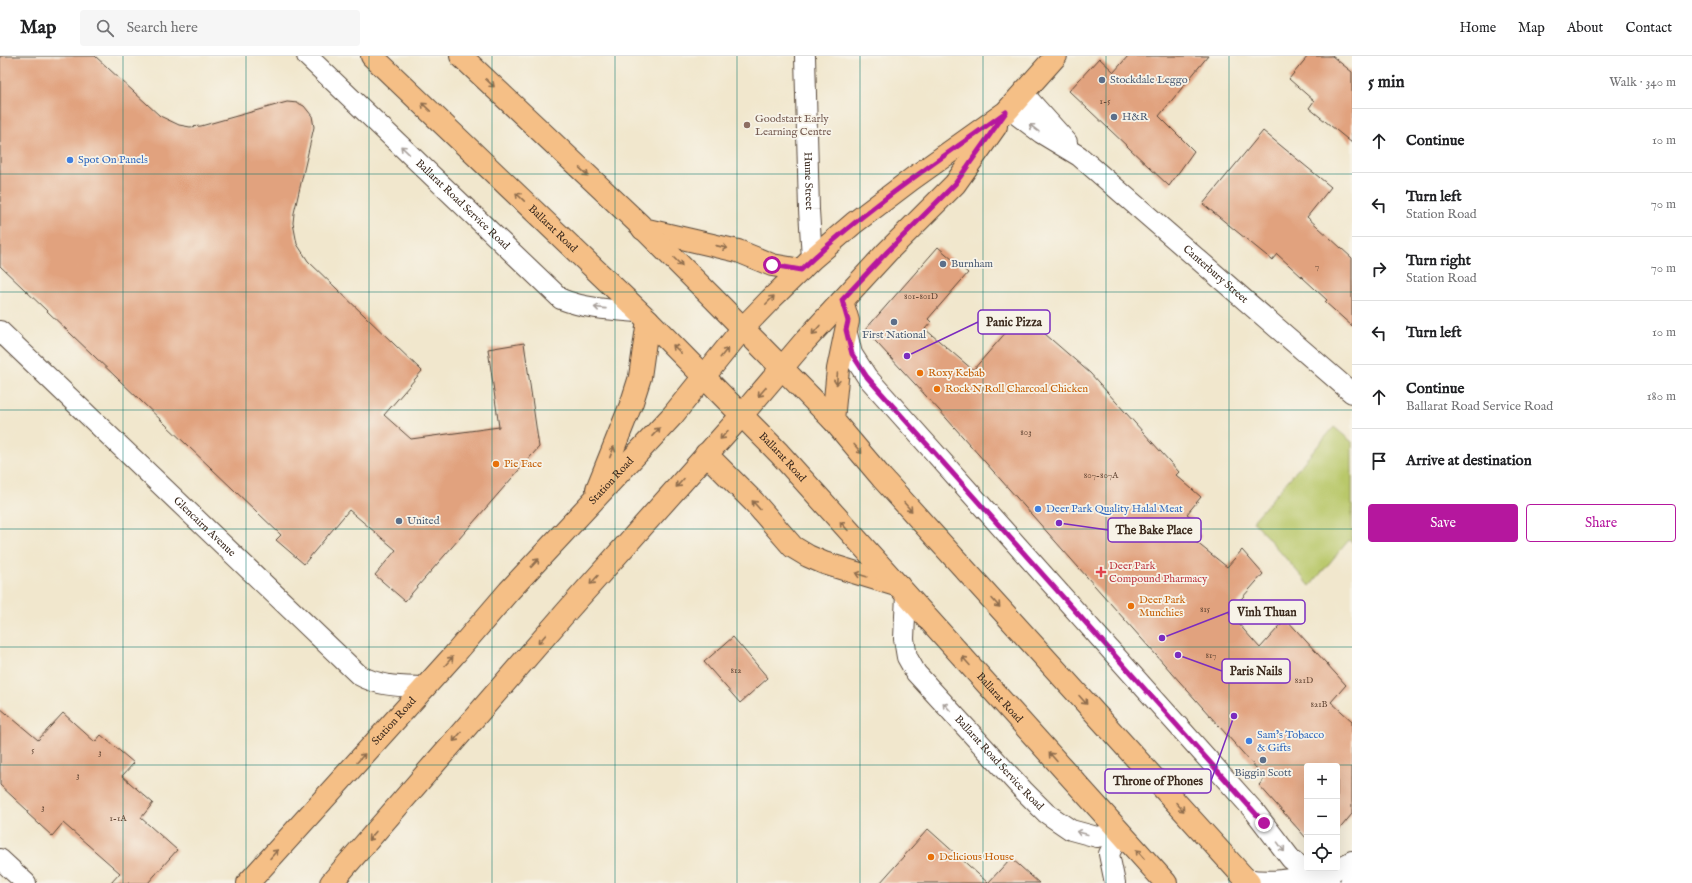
<!DOCTYPE html>
<meta charset="utf-8">
<style>
:root{--surface:#fff;--page:#f6f6f6;--text:#202124;--muted:#757577;--line:#e0e0e0;--accent:#b5179e}
body{margin:0;font-family:"IM FELL English",serif;background:var(--page);color:var(--text)}
.controls{position:absolute;right:12px;bottom:12px;display:grid;overflow:hidden;border-radius:4px;box-shadow:0 4px 16px #0002}
.controls button{width:36px;height:36px;display:grid;place-items:center;padding:0;border:0;border-bottom:1px solid var(--line);background:var(--surface);color:var(--text);font:20px sans-serif}
.stop{position:absolute;width:12px;height:12px;margin:-9px;border:3px solid #b5179e;border-radius:50%;background:#fff}
.stop.end{background:#b5179e;border-color:#fff;box-shadow:0 1px 4px #0008}
.list{margin:0;padding:0;list-style:none}
h2{display:flex;justify-content:space-between;align-items:center;height:52px;margin:0;padding:0 16px;font-size:17px}
h2 small{font-size:13px;font-weight:400;color:var(--muted)}
.list li{display:grid;grid-template-columns:26px 1fr auto;gap:12px;align-items:center;box-sizing:border-box;height:64px;padding:0 16px;border-top:1px solid var(--line)}
.list b{display:block;font-size:15px;white-space:nowrap}
.list p{margin:0;font-size:13px;white-space:nowrap;color:var(--muted)}
.list em{font-size:13px;font-style:normal;color:var(--muted)}
.actions{display:flex;gap:8px;padding:12px 16px}
.actions a{flex:1;padding:9px 0;border:1px solid var(--accent);border-radius:4px;text-align:center;font-size:14px;color:var(--accent)}
.actions .main{background:var(--accent);color:#fff}
.icon{flex:none;width:22px;height:22px;fill:none;stroke:currentColor;stroke-width:2;stroke-linecap:round;stroke-linejoin:round}
.map{position:relative;flex:none;width:1352px;height:827px;overflow:hidden}
header{display:flex;align-items:center;gap:24px;box-sizing:border-box;height:56px;padding:0 20px;background:var(--surface);border-bottom:1px solid var(--line)}
header strong{font-size:19px}
nav{display:flex;gap:22px;margin-inline-start:auto;font-size:14px}
.search{width:280px;height:36px;background:var(--page);display:flex;align-items:center;gap:10px;box-sizing:border-box;padding:0 14px;border-radius:4px;color:var(--muted);font-size:15px}
main{display:flex}
aside{flex:1;background:var(--surface)}
.map>svg:first-child{display:block}
.green{fill:#b9c86b;stroke:#7a7944}
.building{fill:#e1a27e}
.lines{fill:none;stroke-linecap:round;stroke-linejoin:round}
.street-casing{stroke:#564638;stroke-width:22}
.primary-casing{stroke:#564638;stroke-width:24}
.highway-casing{stroke:#564638;stroke-width:24}
.street{stroke:#fff;stroke-width:20}
.primary{stroke:#f5bf86;stroke-width:22}
.highway{stroke:#f5bf86;stroke-width:22}
.oneway{stroke:#8f6d4d}
.oneway2{stroke:#a79f9a}
.route{stroke:#b5179e;stroke-width:5}
.grid{fill:none;stroke:#0f766e;stroke-width:1;stroke-opacity:0.55}
.service-dot{fill:#5c6f8a;stroke:#f7f3e8;stroke-width:1.5}
.education-dot{fill:#8d6e63;stroke:#f7f3e8;stroke-width:1.5}
.shop-dot{fill:#3f7fe0;stroke:#f7f3e8;stroke-width:1.5}
.food-dot{fill:#e8710a;stroke:#f7f3e8;stroke-width:1.5}
.health-dot{fill:#e0444e;stroke:#f7f3e8;stroke-width:1.5}
.labels{text-anchor:middle;dominant-baseline:central;stroke-width:3.5;stroke-linejoin:round;paint-order:stroke}
.number-label{font-size:9px;fill:#644836}
.service-label{font-size:11px;fill:#4e5e75;stroke:#f7f3e8;text-anchor:start}
.education-label{font-size:11px;fill:#785e54;stroke:#f7f3e8;text-anchor:start}
.shop-label{font-size:11px;fill:#366cbe;stroke:#f7f3e8;text-anchor:start}
.street-label{font-size:11px;fill:#3b2a1e;stroke:#f7f3e8}
.food-label{font-size:11px;fill:#c56008;stroke:#f7f3e8;text-anchor:start}
.health-label{font-size:11px;fill:#be3a42;stroke:#f7f3e8;text-anchor:start}
.leader{fill:none;stroke:#7b2cbf;stroke-width:1.5}
.callout-dot{fill:#7b2cbf;stroke:#f7f3e8;stroke-width:1.5}
.callout{fill:#f7f3e8;stroke:#7b2cbf;stroke-width:1.5}
.callout-label{font-size:12px;text-anchor:middle;font-weight:bold;fill:#3b2a1e}
</style>
<header>
<strong>Map</strong>
<div class="search"><svg class="icon" aria-label="search" viewBox="0 0 24 24"><circle cx="10" cy="10" r="6"/><path d="M15 15l6 6"/></svg>Search here</div>
<nav><a>Home</a><a>Map</a><a>About</a><a>Contact</a></nav>
</header>
<main>
<div class="map">
<svg width="1352" height="827" viewBox="0 0 1352 827">
<rect width="100%" height="100%" fill="#f7f3e8"/>
<filter id="ink" filterUnits="userSpaceOnUse"><feTurbulence type="fractalNoise" baseFrequency=".025" numOctaves="2"/><feDisplacementMap in="SourceGraphic" scale="8" xChannelSelector="R" yChannelSelector="G"/><feConvolveMatrix kernelMatrix="1 2 1 2 8 2 1 2 1" color-interpolation-filters="sRGB"/></filter>
<filter id="wash" filterUnits="userSpaceOnUse"><feTurbulence type="fractalNoise" baseFrequency=".012" numOctaves="4" result="noise"/><feDisplacementMap in="SourceGraphic" scale="16" xChannelSelector="R" yChannelSelector="G"/><feGaussianBlur stdDeviation="0.9" result="paint"/><feColorMatrix in="noise" values="0 0 0 0 0 0 0 0 0 0 0 0 0 0 0 0 0 1.4 0 .05"/><feComposite in="paint" operator="in"/></filter>
<g filter="url(#wash)">
<rect width="100%" height="100%" fill="#f1e7cd"/>
<path class="green" d="M1334 371 1352 386V486L1349 484 1310 530 1253 465Z"/>
<g id="blocks">
<path class="building" d="M0 0H95L160 60 179 69 190 71 201 70 287 46 298 47 304 50 312 60 314 71 294 157 293 167 297 188 308 205 422 315 384 359 411 383 499 371 488 293 524 287 539 391 405 545 375 519 396 494 349 454 304 508 276 484 281 479 0 210Z
M1128 0H1208L1159 60 1194 95 1169 130 1069 35 1099 2 1114 16Z
M1308 0H1332L1352 16V87L1309 52 1314 45 1289 23Z
M1263 75 1331 131 1307 161 1352 202V270L1325 246 1327 244 1277 198 1272 204 1203 148Z
M938 191 968 217 928 263 931 266 925 273 973 314 1022 258 1090 317 1179 416 1176 419 1201 441 1187 458 1195 464 1190 470 1201 480 1196 486 1227 511 1242 494 1263 518 1229 557 1260 592 1286 563 1346 629 1331 646 1352 665V758L1337 776V710H1307V783L1259 729 1265 722 939 354 865 274Z
M733 581 768 622 740 647 704 606Z
M0 652 38 684 63 657 95 686 101 679 134 707 122 720 153 747 141 762 177 794 148 827H111L120 817 63 767 52 780 27 757 28 755 0 729Z
M928 773 988 827 1011 802 1039 827H880Z"/>
</g>
</g>
<g filter="url(#ink)">
<use href="#blocks" fill-opacity="0" stroke="#564638" stroke-width="1"/>
<g class="lines">
<g class="street-casing">
<g id="street">
<path id="s1" d="M307 0 561 243C586 253 612 254 639 256"/>
<path id="s2" d="M805 0 809 154 812 203"/>
<path d="M1023 37 1067 86"/>
<path id="s3" d="M1009 53 1041 77 1079 100 1352 337"/>
<path d="M846 273 852 298 867 321 1255 756 1291 803 1308 816 1330 827"/>
<path id="s4" d="M0 275 359 619C380 631 402 630 425 631"/>
<path id="s5" d="M906 538 904 583 907 601 916 617 1023 734 1046 757 1071 774 1097 781 1120 776"/>
<path d="M0 803 26 827"/>
<path d="M1246 823C1270 827 1284 824 1308 820 1311 819 1314 820 1317 819 1330 818 1341 811 1352 805"/>
<path d="M1115 827 1109 798 1120 776"/>
<path d="M1350 827 1352 823"/>
</g>
</g>
<g class="primary-casing">
<g id="primary">
<path d="M643 173 738 195 772 209 801 214"/>
<path d="M833 364 838 313 848 265 842 245"/>
<path d="M706 398 754 446 793 491 808 500 824 507 899 530"/>
<path d="M597 433 632 346 640 321 648 264"/>
<path id="s6" d="M248 827 454 599 509 535 673 359 743 272 770 244 812 203 854 167 912 123 1006 56 1056 0"/>
<path d="M331 827 568 554 741 360 804 286 887 196 955 128 996 70"/>
</g>
</g>
<g class="highway-casing">
<g id="highway">
<path id="s7" d="M372 0 648 264 779 397 1166 827"/>
<path d="M461 0 639 168 714 243 833 364 882 422 1249 827"/>
</g>
</g>
<use href="#street" class="street"/>
<use href="#primary" class="primary"/>
<use href="#highway" class="highway"/>
</g>
<defs><path id="oneway-shaft" d="M-6 0H5M1.5-3L5.5 0L1.5 3" fill="none" stroke-width="1.6" stroke-linecap="round" stroke-linejoin="round"/></defs>
<g class="oneway">
<use href="#oneway-shaft" transform="translate(490 27) rotate(43)"/>
<use href="#oneway-shaft" transform="translate(426 51) rotate(-136)"/>
<use href="#oneway-shaft" transform="translate(584 116) rotate(43)"/>
<use href="#oneway-shaft" transform="translate(520 141) rotate(-136)"/>
<use href="#oneway-shaft" transform="translate(722 191) rotate(13)"/>
<use href="#oneway-shaft" transform="translate(678 206) rotate(45)"/>
<use href="#oneway-shaft" transform="translate(770 244) rotate(-45)"/>
<use href="#oneway-shaft" transform="translate(816 274) rotate(131)"/>
<use href="#oneway-shaft" transform="translate(677 293) rotate(-135)"/>
<use href="#oneway-shaft" transform="translate(724 297) rotate(-51)"/>
<use href="#oneway-shaft" transform="translate(837 323) rotate(94)"/>
<use href="#oneway-shaft" transform="translate(762 336) rotate(131)"/>
<use href="#oneway-shaft" transform="translate(656 376) rotate(-47)"/>
<use href="#oneway-shaft" transform="translate(724 379) rotate(132)"/>
<use href="#oneway-shaft" transform="translate(858 393) rotate(50)"/>
<use href="#oneway-shaft" transform="translate(612 396) rotate(-68)"/>
<use href="#oneway-shaft" transform="translate(680 427) rotate(132)"/>
<use href="#oneway-shaft" transform="translate(756 449) rotate(-132)"/>
<use href="#oneway-shaft" transform="translate(908 451) rotate(48)"/>
<use href="#oneway-shaft" transform="translate(844 470) rotate(-132)"/>
<use href="#oneway-shaft" transform="translate(535 507) rotate(-47)"/>
<use href="#oneway-shaft" transform="translate(861 519) rotate(-163)"/>
<use href="#oneway-shaft" transform="translate(594 524) rotate(132)"/>
<use href="#oneway-shaft" transform="translate(996 547) rotate(48)"/>
<use href="#oneway-shaft" transform="translate(542 583) rotate(131)"/>
<use href="#oneway-shaft" transform="translate(449 605) rotate(-48)"/>
<use href="#oneway-shaft" transform="translate(966 605) rotate(-132)"/>
<use href="#oneway-shaft" transform="translate(1083 644) rotate(48)"/>
<use href="#oneway-shaft" transform="translate(457 681) rotate(131)"/>
<use href="#oneway-shaft" transform="translate(1053 701) rotate(-132)"/>
<use href="#oneway-shaft" transform="translate(361 702) rotate(-48)"/>
<use href="#oneway-shaft" transform="translate(1180 751) rotate(48)"/>
<use href="#oneway-shaft" transform="translate(372 780) rotate(131)"/>
<use href="#oneway-shaft" transform="translate(274 798) rotate(-48)"/>
<use href="#oneway-shaft" transform="translate(1140 798) rotate(-132)"/>
</g>
<g class="oneway2">
<use href="#oneway-shaft" transform="translate(1034 72) rotate(-143)"/>
<use href="#oneway-shaft" transform="translate(405 94) rotate(-136)"/>
<use href="#oneway-shaft" transform="translate(600 252) rotate(-174)"/>
<use href="#oneway-shaft" transform="translate(947 651) rotate(-132)"/>
<use href="#oneway-shaft" transform="translate(1082 777) rotate(-165)"/>
<use href="#oneway-shaft" transform="translate(1281 791) rotate(54)"/>
</g>
</g>
<g class="lines" filter="url(#ink)">
<path class="route" d="M772 209 801 214C863 154 936 106 1006 56L955 128 887 196 842 244 848 265 846 274 852 298 867 321 1264 767"/>
</g>
<path class="grid" d="M123 0V827M246 0V827M369 0V827M492 0V827M615 0V827M737 0V827M860 0V827M983 0V827M1106 0V827M1229 0V827M0 118H1352M0 236H1352M0 354H1352M0 473H1352M0 591H1352M0 709H1352"/>
<g class="service-dot">
<circle cx="1102" cy="24" r="4"/>
<circle cx="1114" cy="61" r="4"/>
<circle cx="943" cy="208" r="4"/>
<circle cx="894" cy="266" r="4"/>
<circle cx="399" cy="465" r="4"/>
<circle cx="1263" cy="704" r="4"/>
</g>
<circle class="education-dot" cx="747" cy="69" r="4"/>
<g class="shop-dot">
<circle cx="70" cy="104" r="4"/>
<circle cx="1038" cy="453" r="4"/>
<circle cx="1249" cy="685" r="4"/>
</g>
<g class="food-dot">
<circle cx="920" cy="317" r="4"/>
<circle cx="937" cy="333" r="4"/>
<circle cx="496" cy="408" r="4"/>
<circle cx="1131" cy="550" r="4"/>
<circle cx="931" cy="801" r="4"/>
</g>
<path class="health-dot" d="M1099 510h4v4h4v4h-4v4h-4v-4h-4v-4h4z"/>
<g class="labels">
<g class="number-label">
<text x="1105" y="45">1-5</text>
<text x="1317" y="210">7</text>
<text x="921" y="240">801-801D</text>
<text x="1026" y="376">803</text>
<text x="1101" y="419">807-807A</text>
<text x="1205" y="553">815</text>
<text x="1211" y="599">817</text>
<text x="736" y="614">812</text>
<text x="1304" y="624">821D</text>
<text x="1319" y="648">821B</text>
<text x="33" y="694">5</text>
<text x="100" y="696">3</text>
<text x="78" y="719">3</text>
<text x="43" y="751">3</text>
<text x="118" y="762">1-1A</text>
</g>
<g class="service-label">
<text x="1110" y="24">Stockdale Leggo</text>
<text x="1122" y="61">H&amp;R</text>
<text x="951" y="208">Burnham</text>
<text x="894" y="279" text-anchor="middle">First National</text>
<text x="407" y="465">United</text>
<text x="1263" y="717" text-anchor="middle">Biggin Scott</text>
</g>
<g class="education-label">
<text x="755" y="63">Goodstart Early<tspan x="755" dy="13">Learning Centre</tspan></text>
</g>
<g class="shop-label">
<text x="78" y="104">Spot On Panels</text>
<text x="1046" y="453">Deer Park Quality Halal Meat</text>
<text x="1257" y="679">Sam’s Tobacco<tspan x="1257" dy="13">&amp; Gifts</tspan></text>
</g>
<g class="street-label">
<text stroke="none"><textPath href="#s2" startOffset="125">Hume Street</textPath></text>
<text stroke="none"><textPath href="#s1" startOffset="215">Ballarat Road Service Road</textPath></text>
<text stroke="none"><textPath href="#s7" startOffset="250">Ballarat Road</textPath></text>
<text stroke="none"><textPath href="#s3" startOffset="265">Canterbury Street</textPath></text>
<text stroke="none"><textPath href="#s7" startOffset="574">Ballarat Road</textPath></text>
<text stroke="none"><textPath href="#s6" startOffset="542">Station Road</textPath></text>
<text stroke="none"><textPath href="#s4" startOffset="283">Glencairn Avenue</textPath></text>
<text stroke="none"><textPath href="#s7" startOffset="898">Ballarat Road</textPath></text>
<text stroke="none"><textPath href="#s6" startOffset="218">Station Road</textPath></text>
<text stroke="none"><textPath href="#s5" startOffset="204">Ballarat Road Service Road</textPath></text>
</g>
<g class="food-label">
<text x="928" y="317">Roxy Kebab</text>
<text x="945" y="333">Rock N Roll Charcoal Chicken</text>
<text x="504" y="408">Pie Face</text>
<text x="1139" y="544">Deer Park<tspan x="1139" dy="13">Munchies</tspan></text>
<text x="939" y="801">Delicious House</text>
</g>
<g class="health-label">
<text x="1109" y="510">Deer Park<tspan x="1109" dy="13">Compound Pharmacy</tspan></text>
</g>
</g>
<path class="leader" d="M907 300L978 266M1059 467L1108 474M1162 582L1229 556M1178 599L1222 615M1234 660L1211 725"/>
<g class="callout-dot">
<circle cx="907" cy="300" r="4"/>
<circle cx="1059" cy="467" r="4"/>
<circle cx="1162" cy="582" r="4"/>
<circle cx="1178" cy="599" r="4"/>
<circle cx="1234" cy="660" r="4"/>
</g>
<g class="callout">
<rect x="978" y="254" width="72" height="24" rx="4"/>
<rect x="1108" y="462" width="93" height="24" rx="4"/>
<rect x="1229" y="544" width="76" height="24" rx="4"/>
<rect x="1222" y="603" width="68" height="24" rx="4"/>
<rect x="1105" y="713" width="106" height="24" rx="4"/>
</g>
<g class="callout-label">
<text x="1014" y="270">Panic Pizza</text>
<text x="1154" y="478">The Bake Place</text>
<text x="1267" y="560">Vinh Thuan</text>
<text x="1256" y="619">Paris Nails</text>
<text x="1158" y="729">Throne of Phones</text>
</g>
</svg>
<div class="controls">
<button>+</button>
<button>−</button>
<button><svg class="icon" aria-label="locate" viewBox="0 0 24 24"><circle cx="12" cy="12" r="6"/><path d="M12 2v4M12 18v4M2 12h4M18 12h4"/></svg></button>
</div>
<div class="stop" style="left:772px;top:209px"></div>
<div class="stop end" style="left:1264px;top:767px"></div>
</div>
<aside>
<h2>5 min<small>Walk · 340 m</small></h2>
<ul class="list">
<li><svg class="icon" aria-label="ahead" viewBox="0 0 24 24"><path d="M12 20V5M6 11l6-6 6 6"/></svg><div><b>Continue</b></div><em>10 m</em></li>
<li><svg class="icon" aria-label="left" viewBox="0 0 24 24"><path d="M17 20v-9H6M10 6l-5 5 5 5"/></svg><div><b>Turn left</b><p>Station Road</p></div><em>70 m</em></li>
<li><svg class="icon" aria-label="right" viewBox="0 0 24 24"><path d="M7 20v-9h11M14 6l5 5-5 5"/></svg><div><b>Turn right</b><p>Station Road</p></div><em>70 m</em></li>
<li><svg class="icon" aria-label="left" viewBox="0 0 24 24"><path d="M17 20v-9H6M10 6l-5 5 5 5"/></svg><div><b>Turn left</b></div><em>10 m</em></li>
<li><svg class="icon" aria-label="ahead" viewBox="0 0 24 24"><path d="M12 20V5M6 11l6-6 6 6"/></svg><div><b>Continue</b><p>Ballarat Road Service Road</p></div><em>180 m</em></li>
<li><svg class="icon" aria-label="arrive" viewBox="0 0 24 24"><path d="M6 21V4h12l-3 4 3 4H6"/></svg><div><b>Arrive at destination</b></div></li>
</ul>
<div class="actions"><a class="main">Save</a><a>Share</a></div>
</aside>
</main>
